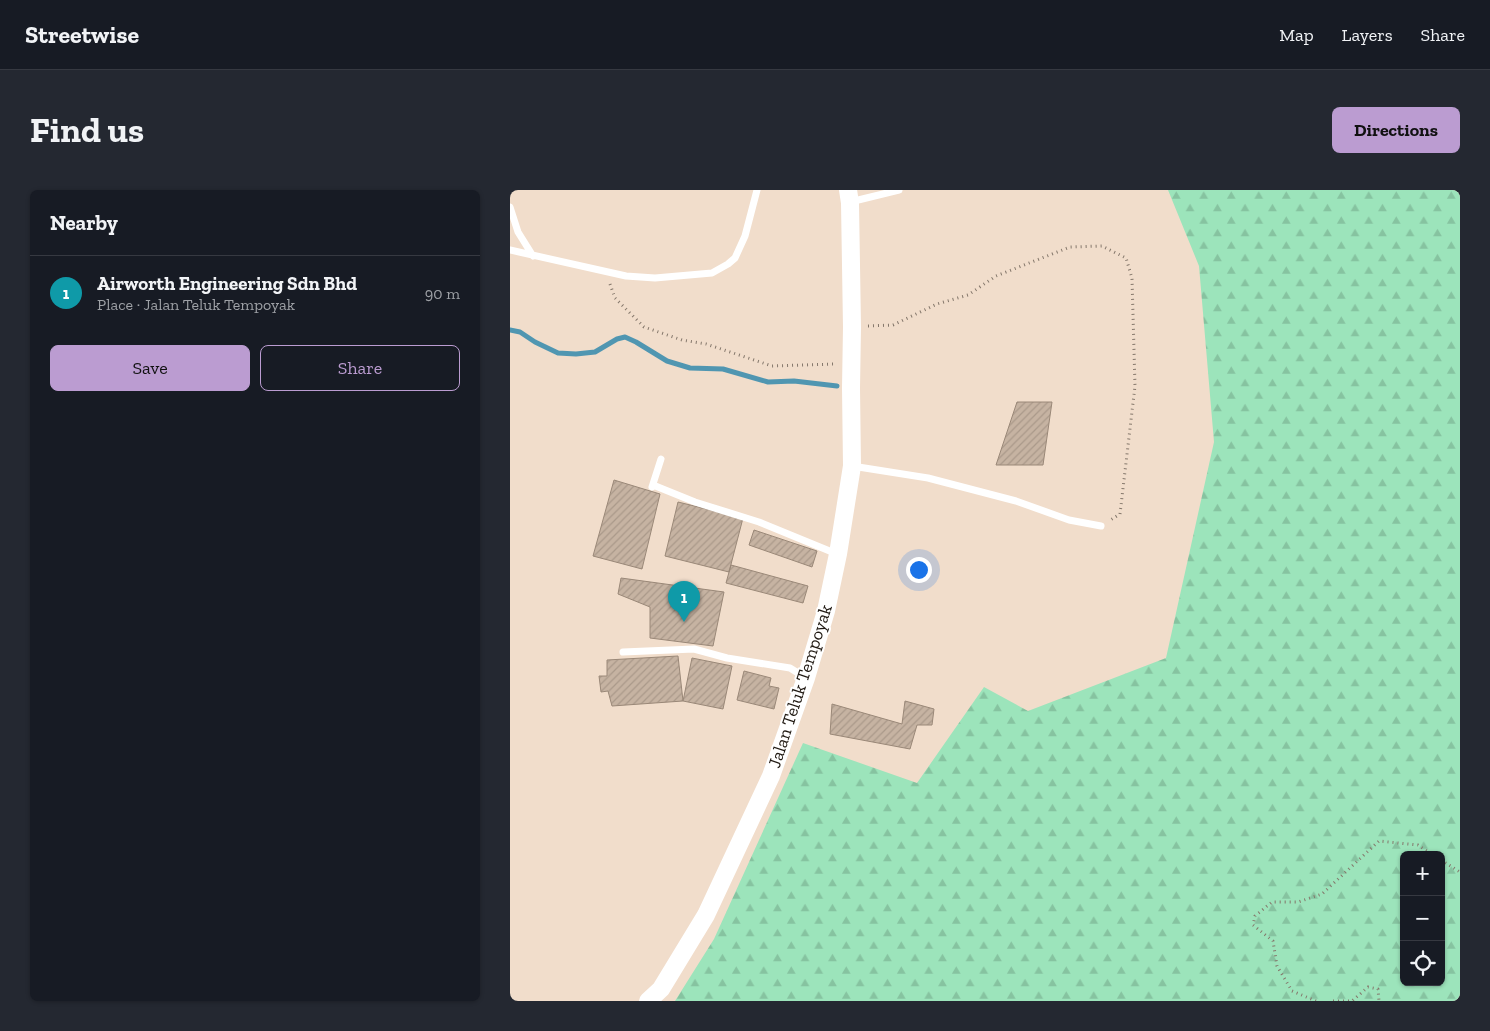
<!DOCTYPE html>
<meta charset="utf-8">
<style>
:root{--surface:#171b24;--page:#242831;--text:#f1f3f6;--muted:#9ea1a6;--line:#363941;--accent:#bb9cd1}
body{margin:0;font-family:"Zilla Slab",serif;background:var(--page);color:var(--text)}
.controls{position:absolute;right:15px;bottom:15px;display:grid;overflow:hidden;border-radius:8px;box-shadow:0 1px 4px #0004}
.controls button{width:45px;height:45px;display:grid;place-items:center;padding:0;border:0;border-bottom:1px solid var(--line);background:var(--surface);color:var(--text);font:25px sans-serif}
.you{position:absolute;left:408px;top:379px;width:18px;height:18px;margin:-12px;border:4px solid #fff;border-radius:50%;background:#1a73e8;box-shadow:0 0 0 8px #1a73e833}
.badge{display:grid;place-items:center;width:32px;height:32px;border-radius:50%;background:var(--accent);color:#fff;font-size:16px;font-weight:700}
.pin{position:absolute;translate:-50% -41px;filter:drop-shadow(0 1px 2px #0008)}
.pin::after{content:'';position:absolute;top:26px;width:18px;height:15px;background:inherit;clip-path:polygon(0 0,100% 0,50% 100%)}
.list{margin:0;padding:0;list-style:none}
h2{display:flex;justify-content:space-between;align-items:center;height:65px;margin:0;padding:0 20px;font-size:21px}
h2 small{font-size:16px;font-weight:400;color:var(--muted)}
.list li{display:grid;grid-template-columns:32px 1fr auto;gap:15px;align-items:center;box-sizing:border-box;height:75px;padding:0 20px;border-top:1px solid var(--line)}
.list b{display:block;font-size:19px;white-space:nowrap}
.list p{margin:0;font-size:16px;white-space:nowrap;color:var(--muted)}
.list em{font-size:16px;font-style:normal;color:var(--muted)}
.actions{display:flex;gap:10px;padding:15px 20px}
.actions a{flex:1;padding:11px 0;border:1px solid var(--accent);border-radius:8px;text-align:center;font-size:18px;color:var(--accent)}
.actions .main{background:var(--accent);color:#111}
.icon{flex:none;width:28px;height:28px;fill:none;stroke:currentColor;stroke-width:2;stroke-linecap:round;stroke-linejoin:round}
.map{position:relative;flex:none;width:950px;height:811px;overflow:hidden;border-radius:8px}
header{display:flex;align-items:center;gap:30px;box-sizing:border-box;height:70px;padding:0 25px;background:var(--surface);border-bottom:1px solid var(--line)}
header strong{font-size:24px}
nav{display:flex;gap:28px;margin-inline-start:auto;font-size:18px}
.intro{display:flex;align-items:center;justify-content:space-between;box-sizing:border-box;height:120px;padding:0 30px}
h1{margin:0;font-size:35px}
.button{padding:12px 22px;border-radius:8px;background:var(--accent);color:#111;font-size:18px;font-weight:700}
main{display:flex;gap:30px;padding:0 30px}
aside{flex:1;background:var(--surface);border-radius:8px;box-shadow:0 1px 4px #0004}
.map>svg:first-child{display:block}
.forest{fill:url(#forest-firs);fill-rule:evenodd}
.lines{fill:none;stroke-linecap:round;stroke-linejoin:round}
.stream{stroke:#5096b1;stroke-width:5}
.building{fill:url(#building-hatch);stroke:#9a8878}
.path{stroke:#84776b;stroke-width:3;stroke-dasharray:1 4;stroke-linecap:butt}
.service{stroke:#fff;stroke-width:7}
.tertiary{stroke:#fff;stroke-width:18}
.labels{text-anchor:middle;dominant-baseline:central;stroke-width:4;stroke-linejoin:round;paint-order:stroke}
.street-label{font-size:18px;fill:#201912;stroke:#fff}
</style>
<header>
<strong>Streetwise</strong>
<nav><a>Map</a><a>Layers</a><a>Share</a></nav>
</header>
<div class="intro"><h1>Find us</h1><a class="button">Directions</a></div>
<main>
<aside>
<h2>Nearby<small></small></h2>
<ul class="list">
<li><span class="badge" style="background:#0f9aa8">1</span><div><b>Airworth Engineering Sdn Bhd</b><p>Place · Jalan Teluk Tempoyak</p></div><em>90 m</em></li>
</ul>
<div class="actions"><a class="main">Save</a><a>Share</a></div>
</aside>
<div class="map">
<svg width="950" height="811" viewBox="0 0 950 811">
<defs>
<pattern id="forest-firs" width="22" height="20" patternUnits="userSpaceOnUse" patternTransform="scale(1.25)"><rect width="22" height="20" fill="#9ce4bb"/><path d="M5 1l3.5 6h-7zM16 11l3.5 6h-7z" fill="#86c3a0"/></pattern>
<pattern id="building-hatch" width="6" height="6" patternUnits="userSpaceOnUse" patternTransform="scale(1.25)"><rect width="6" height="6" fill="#c6b3a2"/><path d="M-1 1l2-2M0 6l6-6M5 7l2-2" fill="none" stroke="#aa998a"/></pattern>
</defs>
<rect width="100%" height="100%" fill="#f1ddcb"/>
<path class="forest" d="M658 0H950V811H165L204 749 293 553 407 593 474 497 518 521 656 468 704 252 689 76ZM894 665H931V792H894Z"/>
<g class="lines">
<path class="stream" d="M0 140 10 142 25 152 48 163 66 164 85 162 107 149 115 147 126 152 157 171 180 178 213 179 258 192 284 191 327 196"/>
</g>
<path class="building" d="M507 212H542L533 275H486Z
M104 290 150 304 132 379 83 366Z
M168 312 233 328 219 382 155 366Z
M244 340 307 361 302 377 239 355Z
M221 375 298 396 293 413 216 393Z
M111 388 214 402 203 456 140 448V417L108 404Z
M168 466 173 511 102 516 98 501 91 502 89 486H97V470Z
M182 468 222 476 213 519 173 511Z
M234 481 261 488 259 496 269 498 264 519 227 510Z
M395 511 424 519 422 535H407L400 559 320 544 322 514 392 534Z"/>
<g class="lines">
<path class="path" d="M100 94 105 108 134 137 172 150 196 154 262 176 325 174
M358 136 383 135 427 114 458 105 486 86 560 57 592 56 616 68 622 88 625 196 610 324 599 331
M931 670 950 682
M806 811 782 801 767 776 763 751 743 735 745 726 762 712H788L812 704 869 651 908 655 923 665
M823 811H842L858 797 868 799 869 811"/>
<path class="service" d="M340 12 389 0
M0 17 8 42 23 66
M0 60 116 86 145 88 202 83 218 74 225 68 235 46 247 0
M342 276 418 288 506 311 559 330 591 336
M143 295 185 312 249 332 327 364
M142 297 151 269
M113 462 184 459 217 468 280 478 296 488"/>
<path class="tertiary" d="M138 811 151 799 196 725 261 586 296 488 316 421 328 364 342 276 341 198 342 137 340 13 338 0"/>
</g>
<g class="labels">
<g class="street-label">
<text transform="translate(290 496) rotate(-72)">Jalan Teluk Tempoyak</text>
</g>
</g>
</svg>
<div class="controls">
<button>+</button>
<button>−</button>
<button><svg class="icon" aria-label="locate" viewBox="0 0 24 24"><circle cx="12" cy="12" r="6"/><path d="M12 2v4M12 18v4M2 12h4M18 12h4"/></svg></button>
</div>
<div class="you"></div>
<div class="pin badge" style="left:174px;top:432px;background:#0f9aa8">1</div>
</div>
</main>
